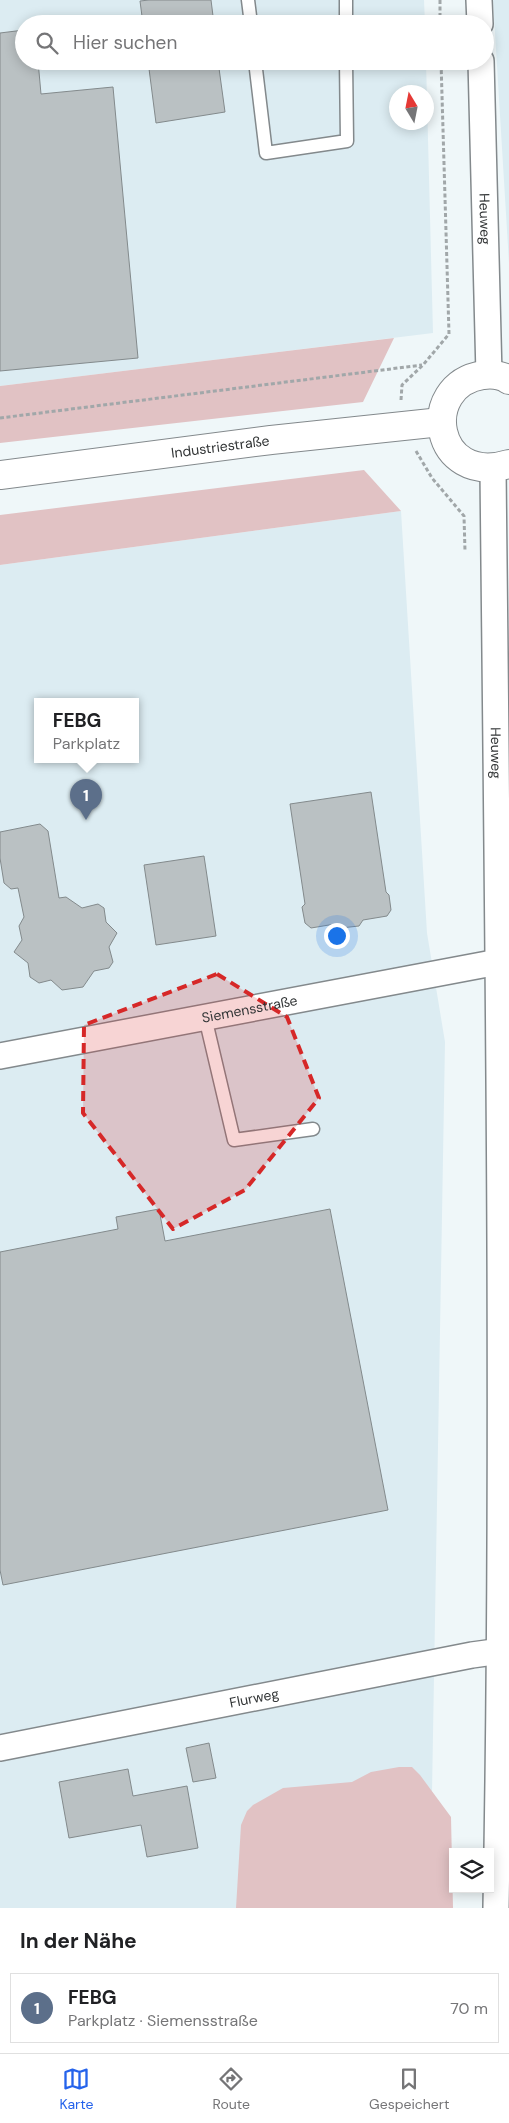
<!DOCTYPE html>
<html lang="de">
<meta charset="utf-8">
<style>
:root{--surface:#fff;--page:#f2f2f2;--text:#202124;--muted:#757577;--line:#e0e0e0;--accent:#2563eb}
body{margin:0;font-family:"DM Sans",sans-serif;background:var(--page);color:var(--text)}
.controls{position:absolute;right:15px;bottom:15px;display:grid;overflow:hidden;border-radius:0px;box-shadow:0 2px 12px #0003}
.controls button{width:45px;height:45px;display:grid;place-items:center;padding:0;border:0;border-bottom:1px solid var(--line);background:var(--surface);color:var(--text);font:25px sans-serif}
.compass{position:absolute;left:389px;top:85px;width:45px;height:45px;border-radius:50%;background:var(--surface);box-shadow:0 2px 12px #0003;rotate:350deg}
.you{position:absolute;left:336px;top:935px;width:18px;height:18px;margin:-12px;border:4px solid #fff;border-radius:50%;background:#1a73e8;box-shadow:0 0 0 8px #1a73e833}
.badge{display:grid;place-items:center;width:32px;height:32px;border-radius:50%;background:var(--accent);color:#fff;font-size:16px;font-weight:700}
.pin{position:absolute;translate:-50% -41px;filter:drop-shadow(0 1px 2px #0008)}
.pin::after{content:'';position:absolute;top:26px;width:18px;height:15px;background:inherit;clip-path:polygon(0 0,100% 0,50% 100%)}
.popup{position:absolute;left:34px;top:698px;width:105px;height:65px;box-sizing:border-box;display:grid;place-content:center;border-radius:0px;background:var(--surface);filter:drop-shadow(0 1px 4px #0005);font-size:16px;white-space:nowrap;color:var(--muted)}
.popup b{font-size:19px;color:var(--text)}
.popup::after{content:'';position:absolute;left:50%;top:100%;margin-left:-10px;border:10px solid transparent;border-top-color:var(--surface)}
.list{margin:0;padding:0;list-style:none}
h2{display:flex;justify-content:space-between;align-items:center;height:65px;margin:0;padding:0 20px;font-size:21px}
h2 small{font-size:16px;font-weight:400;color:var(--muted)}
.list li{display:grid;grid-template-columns:32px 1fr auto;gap:15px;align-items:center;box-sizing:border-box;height:70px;margin:0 10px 10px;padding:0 10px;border:1px solid var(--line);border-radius:0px}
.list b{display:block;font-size:19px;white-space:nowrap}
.list p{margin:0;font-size:16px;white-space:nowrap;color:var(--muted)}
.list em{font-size:16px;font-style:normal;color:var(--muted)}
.icon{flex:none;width:28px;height:28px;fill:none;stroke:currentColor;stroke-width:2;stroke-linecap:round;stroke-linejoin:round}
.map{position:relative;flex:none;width:509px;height:1908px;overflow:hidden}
.search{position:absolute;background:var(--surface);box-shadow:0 2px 12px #0003;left:15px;right:15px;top:15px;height:55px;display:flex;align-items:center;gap:12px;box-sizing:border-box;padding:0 18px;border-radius:28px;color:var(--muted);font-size:19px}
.sheet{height:145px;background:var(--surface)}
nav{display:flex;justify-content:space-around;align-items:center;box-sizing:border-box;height:70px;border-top:1px solid var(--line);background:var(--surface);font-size:14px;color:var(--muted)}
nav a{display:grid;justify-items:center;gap:2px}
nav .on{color:var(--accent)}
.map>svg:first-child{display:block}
.built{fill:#dcecf2;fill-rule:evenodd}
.green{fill:#e1c2c4}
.building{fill:#bac1c3;stroke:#838a8c}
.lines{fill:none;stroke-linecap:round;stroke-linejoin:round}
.lane-casing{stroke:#83898c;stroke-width:15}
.street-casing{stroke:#83898c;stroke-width:28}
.secondary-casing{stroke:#83898c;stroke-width:30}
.path{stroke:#a1a7a9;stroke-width:3;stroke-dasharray:4 2.5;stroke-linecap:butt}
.lane{stroke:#fff;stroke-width:12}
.street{stroke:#fff;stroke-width:25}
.secondary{stroke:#fff;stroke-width:28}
.marked{fill:#d62828;fill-opacity:0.2;stroke:#d62828;stroke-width:4;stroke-dasharray:10 6;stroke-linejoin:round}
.labels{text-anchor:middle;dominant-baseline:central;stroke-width:5;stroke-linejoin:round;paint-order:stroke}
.street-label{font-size:14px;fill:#323536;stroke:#fff}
</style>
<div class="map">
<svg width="509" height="1908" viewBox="0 0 509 1908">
<rect width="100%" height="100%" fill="#eff7f9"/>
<path class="built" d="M0 0H424L425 24H24V61H426L433 333 0 386ZM396 92H426V122H396Z
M493 0H509V263Z
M401 511 427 933 445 1042 430 1908H0V565ZM37 701H135V759H37Z"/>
<path class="green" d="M394 338 363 402 0 443V386Z
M364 470 401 511 0 565V515Z
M399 1767H412L420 1775 451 1817 453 1908H236L241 1825 247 1811 253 1805 283 1788 352 1782 371 1772Z"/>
<path class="building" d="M149 0H211L214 24H143L140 1Z
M24 30V61H38L41 94 113 87 138 358 0 371V33Z
M148 61H218L225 112 156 123Z
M371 792 386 892 389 895 391 910 387 916 363 920 359 926 341 928 335 924 311 928 305 923 302 907 305 904 290 804Z
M40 824 48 831 59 898 66 897 82 908 98 904 104 908 106 922 117 933 109 947 113 962 109 968 94 971 83 987 62 990 51 980 39 983 30 977 28 963 14 952 22 940 19 926 24 917 18 888 11 889 4 883 0 858V832Z
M204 856 216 936 156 945 144 865Z
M159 1209 165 1241 330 1209 388 1510 3 1585 0 1570V1252L118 1229 116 1217Z
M209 1743 216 1778 193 1782 186 1748Z
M128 1769 133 1796 187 1786 198 1848 147 1857 141 1825 69 1838 59 1782Z"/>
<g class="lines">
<g class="lane-casing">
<path id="lane" d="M248 0 251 24
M346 0V24
M255 61 266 153 347 141 346 61
M205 1017 234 1140 313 1129"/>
</g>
<g class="street-casing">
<g id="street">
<path d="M479 0 480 24"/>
<path id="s1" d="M481 61 489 375"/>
<path id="s2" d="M493 468C498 948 505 1428 496 1908"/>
<path id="s3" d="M0 1056 498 962"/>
<path id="s4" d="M0 1748 472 1655 509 1650"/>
</g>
</g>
<g class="secondary-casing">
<g id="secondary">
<path d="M509 380C502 375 491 374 483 375 418 385 433 487 509 464"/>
<path id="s5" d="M0 475 271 440 441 422"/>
</g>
</g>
<path class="path" d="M440 0V24
M401 400 402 385 423 365 449 334 441 61
M0 418 422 365
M416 451 432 478 464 516 465 551"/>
<use href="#lane" class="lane"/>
<use href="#street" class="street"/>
<use href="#secondary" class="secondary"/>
</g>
<path class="marked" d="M217 974 287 1017 319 1098 245 1190 173 1229 83 1113 84 1025Z"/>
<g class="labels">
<g class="street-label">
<text stroke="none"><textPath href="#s1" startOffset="158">Heuweg</textPath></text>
<text stroke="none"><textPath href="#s5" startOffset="222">Industriestraße</textPath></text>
<text stroke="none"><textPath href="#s2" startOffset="285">Heuweg</textPath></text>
<text stroke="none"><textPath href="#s3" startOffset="254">Siemensstraße</textPath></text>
<text stroke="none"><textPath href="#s4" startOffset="259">Flurweg</textPath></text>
</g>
</g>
</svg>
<div class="controls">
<button><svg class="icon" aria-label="layers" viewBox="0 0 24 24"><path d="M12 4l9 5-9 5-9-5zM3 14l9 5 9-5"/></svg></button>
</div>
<svg class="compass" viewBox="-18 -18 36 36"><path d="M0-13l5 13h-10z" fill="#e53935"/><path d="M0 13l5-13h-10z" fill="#757577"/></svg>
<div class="you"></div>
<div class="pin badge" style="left:86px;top:820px;background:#5c6f8a">1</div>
<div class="popup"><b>FEBG</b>Parkplatz</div>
<div class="search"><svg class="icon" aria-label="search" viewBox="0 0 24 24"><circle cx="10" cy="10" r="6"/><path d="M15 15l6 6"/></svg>Hier suchen</div>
</div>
<section class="sheet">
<h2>In der Nähe<small></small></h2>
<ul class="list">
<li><span class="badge" style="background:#5c6f8a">1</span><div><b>FEBG</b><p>Parkplatz · Siemensstraße</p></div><em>70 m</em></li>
</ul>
</section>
<nav>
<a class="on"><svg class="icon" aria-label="map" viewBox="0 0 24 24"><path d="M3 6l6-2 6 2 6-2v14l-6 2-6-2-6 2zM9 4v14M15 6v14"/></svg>Karte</a>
<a><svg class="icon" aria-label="directions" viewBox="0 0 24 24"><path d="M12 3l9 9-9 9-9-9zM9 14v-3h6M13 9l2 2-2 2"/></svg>Route</a>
<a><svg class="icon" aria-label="saved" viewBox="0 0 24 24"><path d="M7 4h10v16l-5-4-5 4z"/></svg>Gespeichert</a>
</nav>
